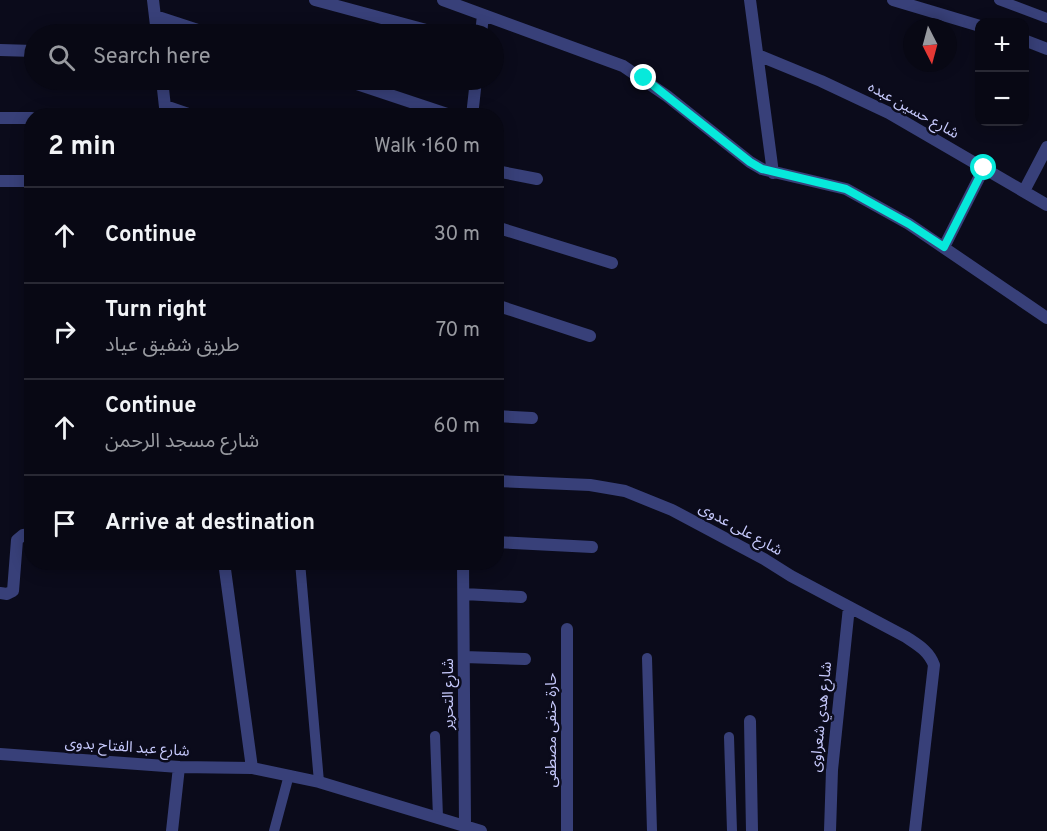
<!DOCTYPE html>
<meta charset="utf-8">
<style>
:root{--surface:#080814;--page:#11111d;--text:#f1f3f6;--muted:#989aa0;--line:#292934}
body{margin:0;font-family:Overpass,"Noto Sans Arabic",sans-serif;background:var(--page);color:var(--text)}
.controls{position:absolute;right:18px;top:18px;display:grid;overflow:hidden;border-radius:12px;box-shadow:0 3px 15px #0003}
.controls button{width:54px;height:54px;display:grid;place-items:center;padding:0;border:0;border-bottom:2px solid var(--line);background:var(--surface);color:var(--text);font:30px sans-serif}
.compass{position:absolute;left:903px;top:18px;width:54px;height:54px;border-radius:50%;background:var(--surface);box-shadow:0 3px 15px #0003;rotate:174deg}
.stop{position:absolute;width:18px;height:18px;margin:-14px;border:4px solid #07e9db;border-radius:50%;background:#fff}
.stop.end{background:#07e9db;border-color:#fff;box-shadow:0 2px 6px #0008}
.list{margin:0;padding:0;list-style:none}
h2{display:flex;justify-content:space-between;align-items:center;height:78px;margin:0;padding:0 24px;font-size:26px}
h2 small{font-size:20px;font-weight:400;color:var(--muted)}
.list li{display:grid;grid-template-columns:39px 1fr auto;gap:18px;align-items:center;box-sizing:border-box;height:96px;padding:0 24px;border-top:2px solid var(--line)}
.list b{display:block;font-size:22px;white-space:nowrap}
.list p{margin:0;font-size:20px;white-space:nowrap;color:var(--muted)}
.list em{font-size:20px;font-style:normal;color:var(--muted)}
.icon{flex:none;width:33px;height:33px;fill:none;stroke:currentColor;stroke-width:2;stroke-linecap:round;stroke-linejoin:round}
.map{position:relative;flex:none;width:1047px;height:831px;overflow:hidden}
.search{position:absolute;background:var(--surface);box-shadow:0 3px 15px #0003;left:24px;top:24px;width:480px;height:66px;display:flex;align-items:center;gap:15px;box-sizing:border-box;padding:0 21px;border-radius:33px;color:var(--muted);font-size:22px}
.panel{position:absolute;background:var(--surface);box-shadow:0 3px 15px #0003;left:24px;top:108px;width:480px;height:462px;border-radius:24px}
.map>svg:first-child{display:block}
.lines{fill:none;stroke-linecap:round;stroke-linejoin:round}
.lane{stroke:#384079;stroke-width:10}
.street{stroke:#384079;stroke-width:12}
.route{stroke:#07e9db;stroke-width:8}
.labels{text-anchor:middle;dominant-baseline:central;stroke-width:5;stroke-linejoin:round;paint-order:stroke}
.street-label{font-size:15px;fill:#c7cafd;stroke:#0b0b1b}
</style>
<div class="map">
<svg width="1047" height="831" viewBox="0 0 1047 831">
<rect width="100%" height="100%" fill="#0b0b1b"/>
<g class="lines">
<path class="lane" d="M999 0 1047 18
M300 562 319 782
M428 563H463
M647 658 652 831
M435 736 438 817
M729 737 732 831
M274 831 289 775"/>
<path class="street" d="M153 0 157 34
M315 0 441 34
M443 0 623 66 667 96 750 162 762 169 846 189 909 224 1047 318
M750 0 773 173
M893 0 980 26
M155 16 210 34
M481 34 483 15
M1024 40 1047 49
M0 50 34 51
M758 55 821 81 889 113 1047 205
M162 80 166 116
M345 80 453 116
M165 106 194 116
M472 116 476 80
M0 118H32
M496 171 537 179
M0 181H32
M1024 191 1047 147
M496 227 612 263
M944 247 984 168
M496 305 590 336
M496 416 532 418
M496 481 590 485 625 491 672 510 764 559 791 576 906 637C918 645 929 651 934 665L915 831
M496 542 592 547
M224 562 252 768
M463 562 465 826
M0 593 7 594 13 591 17 540 23 535 32 534
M464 594 521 597
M567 629V831
M464 657 525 659
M750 721 752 831
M0 754 179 767 252 768 319 782 481 831
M172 831 179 767
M830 831 832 770 849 607"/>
</g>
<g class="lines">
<path class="route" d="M644 78 750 162 762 169 846 189 909 224 944 247 984 168"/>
</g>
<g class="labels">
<g class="street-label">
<text transform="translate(913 111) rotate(29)">شارع حسين عبده</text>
<text transform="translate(740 530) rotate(29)">شارع على عدوى</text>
<text transform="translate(449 694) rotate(-90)">شارع التحرير</text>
<text transform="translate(822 717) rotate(-84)">شارع هدي شعراوى</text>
<text transform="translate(552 730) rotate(-90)">حارة حنفى مصطفى</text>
<text transform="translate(127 748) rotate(4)">شارع عبد الفتاح بدوى</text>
</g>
</g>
</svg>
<div class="controls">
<button>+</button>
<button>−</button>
</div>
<svg class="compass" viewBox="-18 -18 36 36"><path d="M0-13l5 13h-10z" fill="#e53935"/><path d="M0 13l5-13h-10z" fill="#989aa0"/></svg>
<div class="stop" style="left:984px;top:168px"></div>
<div class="stop end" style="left:644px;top:78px"></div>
<div class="search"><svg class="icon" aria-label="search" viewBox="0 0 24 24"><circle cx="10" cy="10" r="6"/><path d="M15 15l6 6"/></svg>Search here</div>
<section class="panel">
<h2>2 min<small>Walk · 160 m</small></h2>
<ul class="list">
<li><svg class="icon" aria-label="ahead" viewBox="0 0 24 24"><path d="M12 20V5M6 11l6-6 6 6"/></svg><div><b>Continue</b></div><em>30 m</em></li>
<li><svg class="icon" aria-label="right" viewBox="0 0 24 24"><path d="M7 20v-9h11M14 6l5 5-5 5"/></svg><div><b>Turn right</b><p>طريق شفيق عياد</p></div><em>70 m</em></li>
<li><svg class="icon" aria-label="ahead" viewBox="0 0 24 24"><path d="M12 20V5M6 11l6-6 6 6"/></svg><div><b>Continue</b><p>شارع مسجد الرحمن</p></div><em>60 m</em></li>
<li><svg class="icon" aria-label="arrive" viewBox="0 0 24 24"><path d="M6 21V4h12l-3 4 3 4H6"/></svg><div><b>Arrive at destination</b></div></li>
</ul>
</section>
</div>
